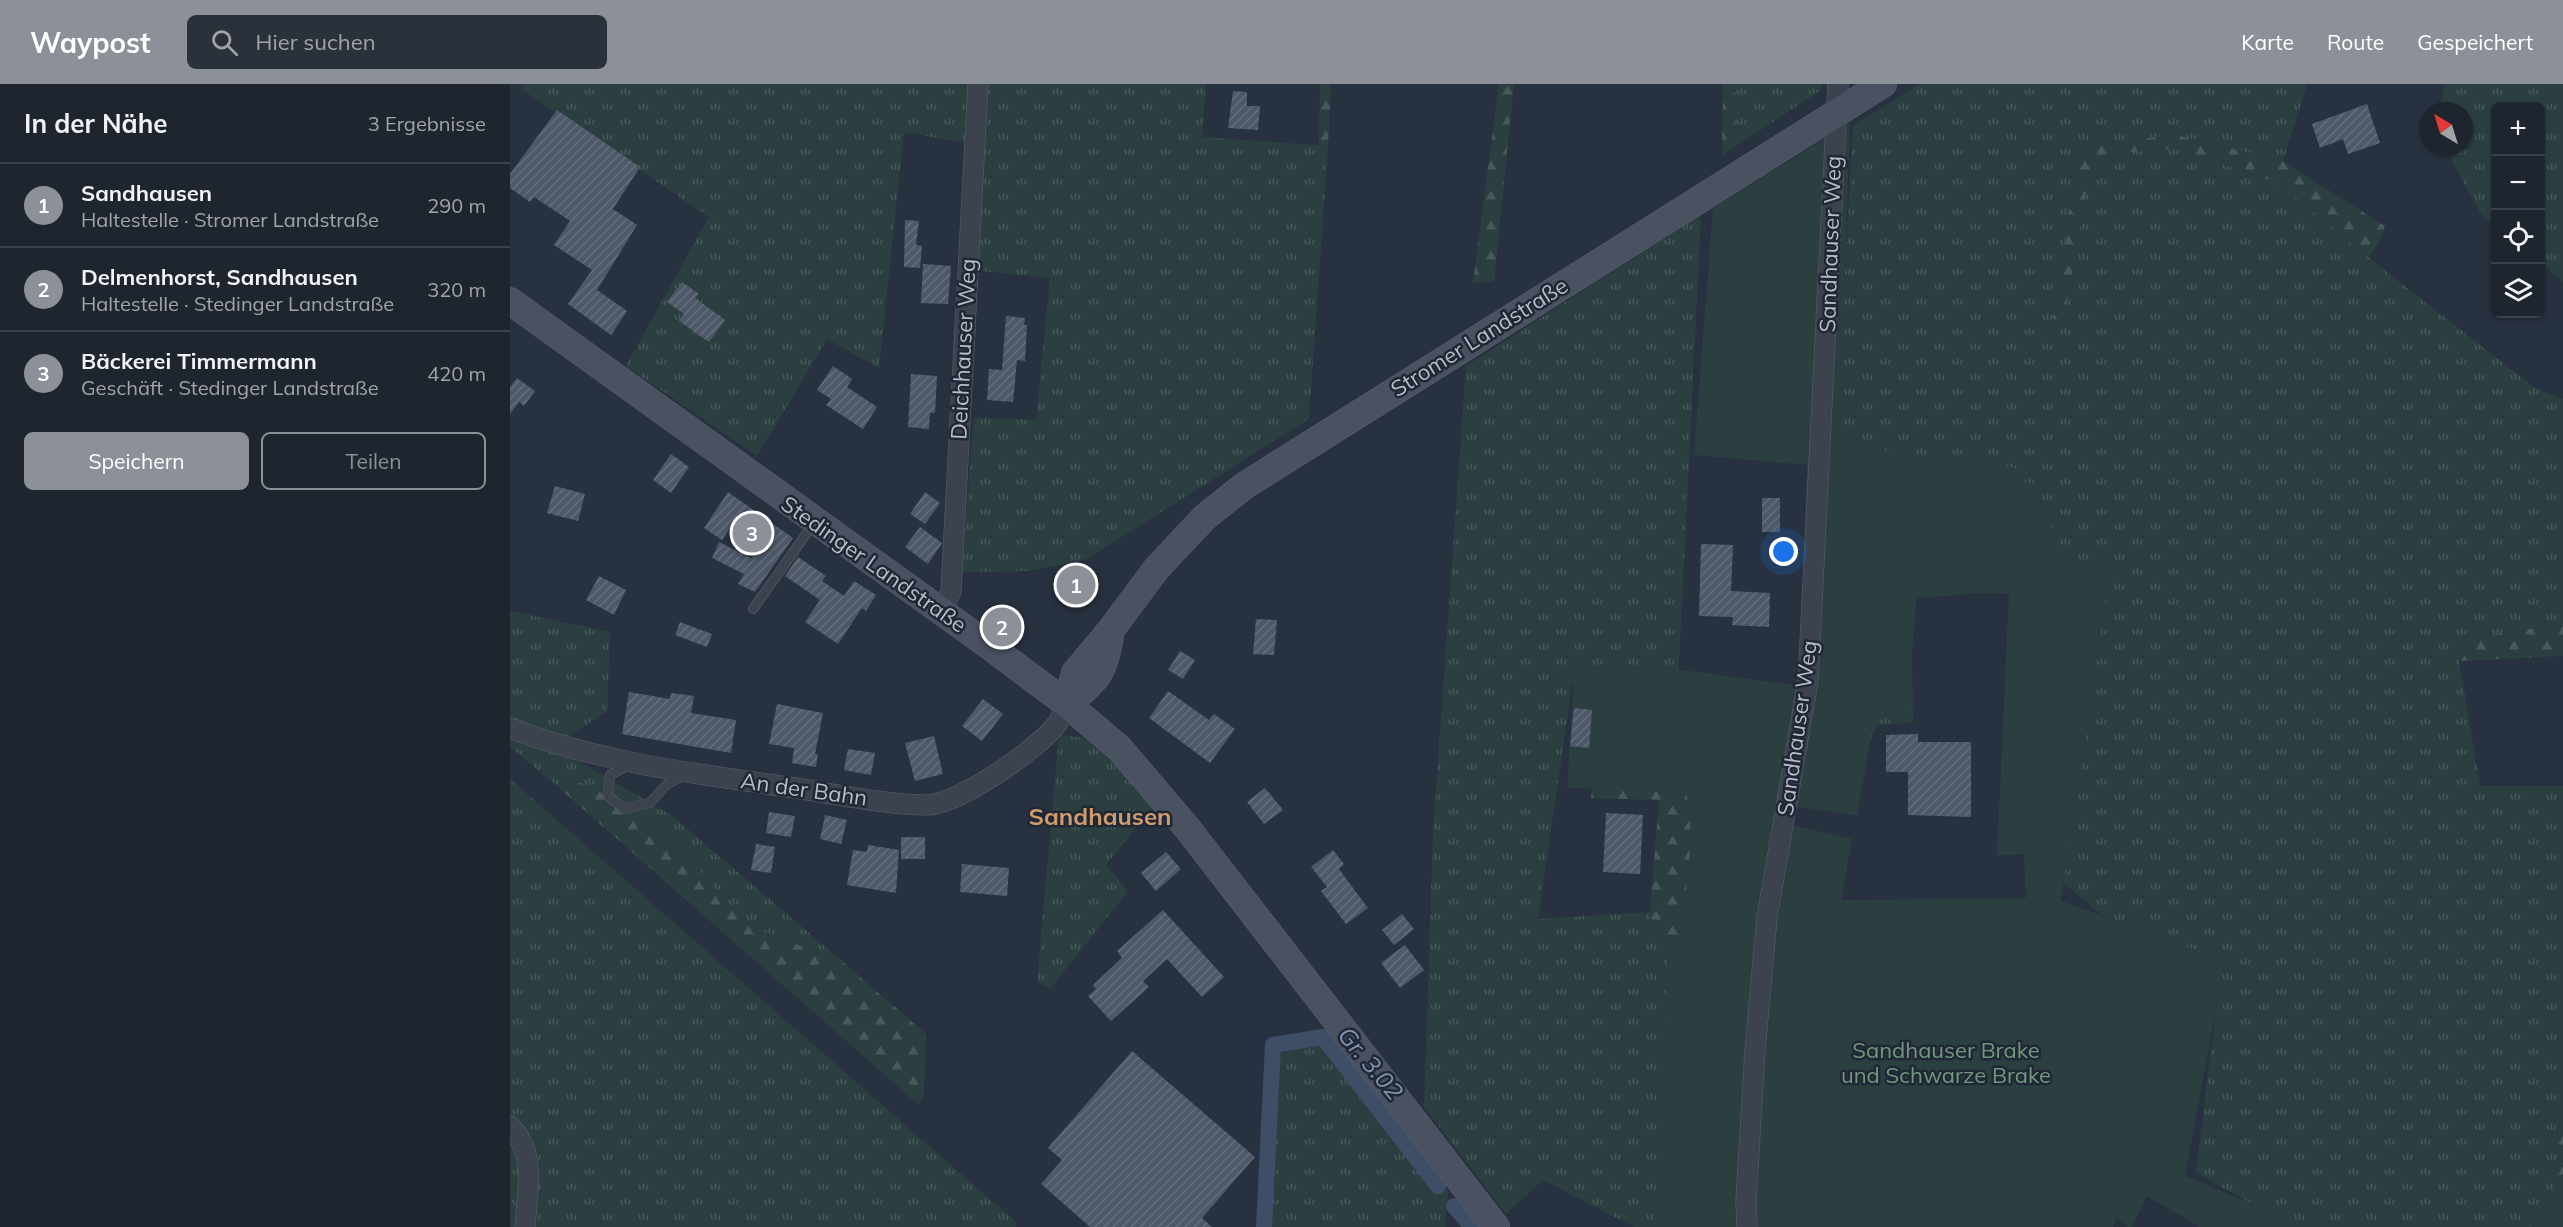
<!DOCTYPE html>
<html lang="de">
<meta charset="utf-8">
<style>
:root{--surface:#1e252f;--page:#2b313b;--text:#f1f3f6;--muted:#a1a5aa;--line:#3c424b;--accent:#8c9099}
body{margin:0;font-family:Mulish,sans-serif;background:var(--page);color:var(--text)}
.controls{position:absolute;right:18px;top:18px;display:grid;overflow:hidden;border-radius:9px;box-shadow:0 2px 4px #0004}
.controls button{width:54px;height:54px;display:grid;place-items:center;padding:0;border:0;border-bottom:2px solid var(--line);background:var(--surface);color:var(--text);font:30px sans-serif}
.compass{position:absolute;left:1909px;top:18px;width:54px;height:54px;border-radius:50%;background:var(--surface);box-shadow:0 2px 4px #0004;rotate:322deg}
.you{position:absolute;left:1274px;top:468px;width:21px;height:21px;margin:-15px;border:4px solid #fff;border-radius:50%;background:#1a73e8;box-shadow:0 0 0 9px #1a73e833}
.badge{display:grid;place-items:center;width:39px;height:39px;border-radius:50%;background:var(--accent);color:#fff;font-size:20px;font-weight:700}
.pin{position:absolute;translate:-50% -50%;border:3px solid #fff;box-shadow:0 2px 6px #0006}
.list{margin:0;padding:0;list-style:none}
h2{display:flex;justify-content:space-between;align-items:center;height:78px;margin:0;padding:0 24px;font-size:26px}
h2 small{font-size:20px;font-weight:400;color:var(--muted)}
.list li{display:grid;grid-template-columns:39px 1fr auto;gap:18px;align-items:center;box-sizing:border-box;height:84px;padding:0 24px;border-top:2px solid var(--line)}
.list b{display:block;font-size:22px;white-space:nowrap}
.list p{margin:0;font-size:20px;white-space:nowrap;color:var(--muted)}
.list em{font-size:20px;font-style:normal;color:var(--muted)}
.actions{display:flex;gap:12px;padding:18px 24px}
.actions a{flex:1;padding:14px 0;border:2px solid var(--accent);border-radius:9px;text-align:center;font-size:21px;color:var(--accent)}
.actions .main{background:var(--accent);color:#fff}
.icon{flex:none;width:33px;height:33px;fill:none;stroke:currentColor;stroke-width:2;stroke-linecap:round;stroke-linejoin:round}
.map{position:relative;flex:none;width:2053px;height:1143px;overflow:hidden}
header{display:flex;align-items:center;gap:36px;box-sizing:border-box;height:84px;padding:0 30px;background:var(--accent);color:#fff}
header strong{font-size:28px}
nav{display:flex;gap:33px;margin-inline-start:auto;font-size:21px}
.search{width:420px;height:54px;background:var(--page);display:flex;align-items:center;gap:15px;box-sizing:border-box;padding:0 21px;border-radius:9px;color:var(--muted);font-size:22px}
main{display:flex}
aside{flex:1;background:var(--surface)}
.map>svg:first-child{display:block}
.grass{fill:url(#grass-tufts)}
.forest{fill:url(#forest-firs)}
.park{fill:#2b3f41;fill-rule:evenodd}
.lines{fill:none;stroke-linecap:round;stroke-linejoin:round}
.canal{stroke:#3f4e67;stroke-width:16}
.building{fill:url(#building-hatch)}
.service-casing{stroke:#59616d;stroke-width:10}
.minor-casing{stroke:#59616d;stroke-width:21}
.secondary-casing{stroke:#59616d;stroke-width:28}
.service{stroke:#3c434f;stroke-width:9}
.minor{stroke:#3c434f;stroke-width:20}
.secondary{stroke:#4a5262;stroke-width:27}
.labels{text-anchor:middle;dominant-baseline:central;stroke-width:5;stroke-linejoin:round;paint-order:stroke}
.street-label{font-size:22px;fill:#b8beca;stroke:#202835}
.park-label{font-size:22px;fill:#71997c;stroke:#202835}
.neighbourhood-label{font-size:24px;font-weight:bold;fill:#cf9c6e;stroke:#202835}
.water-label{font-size:24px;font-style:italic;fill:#8294af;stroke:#202835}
</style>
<header>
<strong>Waypost</strong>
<div class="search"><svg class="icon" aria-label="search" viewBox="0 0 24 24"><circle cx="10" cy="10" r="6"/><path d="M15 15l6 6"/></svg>Hier suchen</div>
<nav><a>Karte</a><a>Route</a><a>Gespeichert</a></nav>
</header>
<main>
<aside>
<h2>In der Nähe<small>3 Ergebnisse</small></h2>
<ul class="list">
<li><span class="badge">1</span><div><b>Sandhausen</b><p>Haltestelle · Stromer Landstraße</p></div><em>290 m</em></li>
<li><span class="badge">2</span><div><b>Delmenhorst, Sandhausen</b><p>Haltestelle · Stedinger Landstraße</p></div><em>320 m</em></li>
<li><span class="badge">3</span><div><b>Bäckerei Timmermann</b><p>Geschäft · Stedinger Landstraße</p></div><em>420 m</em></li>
</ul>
<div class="actions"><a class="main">Speichern</a><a>Teilen</a></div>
</aside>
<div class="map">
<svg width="2053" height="1143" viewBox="0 0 2053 1143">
<defs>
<pattern id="grass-tufts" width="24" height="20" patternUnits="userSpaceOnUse" patternTransform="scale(1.5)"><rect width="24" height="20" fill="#2b3f41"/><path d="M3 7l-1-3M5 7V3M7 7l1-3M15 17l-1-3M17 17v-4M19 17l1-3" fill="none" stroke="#48595b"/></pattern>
<pattern id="forest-firs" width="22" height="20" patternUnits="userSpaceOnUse" patternTransform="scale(1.5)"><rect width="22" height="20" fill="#2b3f41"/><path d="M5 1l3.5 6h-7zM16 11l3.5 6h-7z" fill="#48595b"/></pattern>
<pattern id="building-hatch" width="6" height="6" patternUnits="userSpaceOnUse" patternTransform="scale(1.5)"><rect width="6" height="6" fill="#4e5868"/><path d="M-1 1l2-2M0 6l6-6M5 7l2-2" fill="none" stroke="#656e7c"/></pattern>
</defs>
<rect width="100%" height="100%" fill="#28313f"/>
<path class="grass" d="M15 0H459L456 59 394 48 369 284 317 255 247 372 116 282 199 133 11 5Z
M471 0H696L692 53 818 62 799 335 575 476 518 487 452 488 464 333 526 336 540 194 461 186Z
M1225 0H1311V6L1226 62Z
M1409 0H1797L1773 77 1666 51 1580 60 1554 236 1578 97 1601 70 1667 64 1768 99 1883 193 2024 303 2053 315V540L1956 554 1949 577 1970 702H2053V1031L2046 1040C2053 1087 2052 1115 2010 1143H1780L1686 1088 1706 925 1541 789 1510 505 1401 515 1403 639 1368 640 1343 689 1334 725 1283 724 1313 592 1343 42Z
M1935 0H2053V198L2031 179 2030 22H1986L1985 142 1971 130 1934 63H1954V27H1929Z
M1191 131 1168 600 1062 601 1028 835 1140 828 1138 849 1226 855 1220 1143H1124L1033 1096 996 1130 914 1023 923 748 956 282Z
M0 527 100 548 97 628 61 650 54 659 0 635Z
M0 648 48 665 161 731 333 878 249 846 225 829 166 760 53 694 47 702 0 663Z
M549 651 574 654 595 669 645 720 596 781 618 807 540 905 527 897Z
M0 695 507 1139 506 1143H22L25 1080 15 1045 0 1033Z
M821 957 938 1107 935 1143H759L768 966Z
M0 1050 10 1072 7 1143H0Z"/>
<path class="forest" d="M810 0H821L818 62 809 61Z
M989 0H1004L984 197 963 199Z
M1213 0H1225L1226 62 1212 72Z
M1666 51 1773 77 1875 142 1867 163 1858 173 1768 99 1667 64 1601 70 1578 97 1554 237 1543 235 1568 74 1580 60Z
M2053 540V572L1949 577 1956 554Z
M1168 600 1226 855 1138 850 1149 716 1081 714 1096 602Z
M53 694 81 702 166 760 225 829 249 846 333 878 416 950 414 1009 409 1021 47 702Z
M2053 1031V1143H2010C2052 1115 2053 1087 2046 1040Z"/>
<path class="park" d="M1340 39 1329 360 1507 384 1509 397 1523 399 1558 484 1582 488 1602 474 1551 817 1715 876 1675 1092 1798 1143H1690L1637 1112 1622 1143H1618L1607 1133 1603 1143H1144L1159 860 1162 854 1168 855C1177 805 1187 751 1175 701L1057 704 1065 582 1172 586 1285 601 1290 580 1297 381 1184 371 1203 124ZM1407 508 1499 510 1487 771 1514 770 1516 814 1331 816 1342 755 1280 741 1285 722 1347 732 1365 628 1397 634Z
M2053 1108V1143H2020Z"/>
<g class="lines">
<path class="canal" d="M944 1122 962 1143
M754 1143 763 961 813 953 928 1102"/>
</g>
<path class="building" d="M723 7 737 8V22H750L748 46 718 44Z
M1857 20 1870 59 1838 70 1833 55 1810 64 1802 40Z
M47 26 130 83 103 125 127 141 87 206 117 227 101 251 58 220 82 186 44 161 60 137 24 113 20 118 0 104V90Z
M395 136 409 137 406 161 412 162 410 184 394 183Z
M413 180 441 182 438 220 411 219Z
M172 198 189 210 185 214 215 236 199 258 169 237 174 230 157 218Z
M496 232 515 234 514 241H517L515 277 507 276 503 318 477 316 479 285 492 286Z
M323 282 342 295 337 303 367 323 353 345 316 321 321 315 307 306Z
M401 290 427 292 425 329H420L419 345 398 343Z
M7 294 25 307 14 322 9 318 0 330V303Z
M161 370 179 383 161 409 143 396Z
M45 402 75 410 68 437 37 429Z
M218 408 283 454 245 508 228 500 234 490 202 474 209 458 241 474 255 454 227 434 212 456 194 444Z
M415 408 430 419 415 440 400 430Z
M1252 414H1270V448H1252Z
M410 443 432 459 418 480 395 463Z
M1191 460 1223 461 1221 507 1260 509 1259 543 1222 541 1223 533 1189 532Z
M288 473 316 492 312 497 334 512 344 497 366 511 356 527 352 524 328 560 295 538 310 516 275 492Z
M89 492 116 506 104 531 76 516Z
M746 535 767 536 764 571 743 570Z
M170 538 202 550 197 563 165 551Z
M670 567 685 576 673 595 658 586Z
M658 607 699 636 704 630 725 645 700 679 639 634Z
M119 608 160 615 161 609 184 612 181 629 226 636 221 669 112 650Z
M473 615 493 630 472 657 452 642Z
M267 620 313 629 305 670H308L306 683 282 679 284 664 259 660Z
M1064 624 1082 626 1079 664 1060 662Z
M1408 650V658H1461V733L1398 731V688H1376V651Z
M424 652 433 690 405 697 395 659Z
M338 665 365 669 361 691 334 686Z
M755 704 773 726 754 740 737 718Z
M259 728 285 732 281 753 256 749Z
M1096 729 1133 731 1130 790 1093 788Z
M315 731 337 736 331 760 310 755Z
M391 753H415V775H391Z
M246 760 265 763 261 789 241 786Z
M358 761 389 766 386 809 337 801 343 766 357 768Z
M823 766 834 780 829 785 858 824 836 840 811 807 817 803 801 783Z
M656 768 671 785 646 807 631 789Z
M452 780 499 784 497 812 450 808Z
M653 826 714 893 692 913 657 875 633 897 639 903 601 937 578 912 586 905 583 901 612 874 607 867Z
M892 830 904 845 884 861 872 846Z
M895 861 914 886 890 904 871 879Z
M622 967 745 1073 692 1134 702 1143H580L531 1100 552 1076 538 1064Z"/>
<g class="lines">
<g class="service-casing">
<path id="service" d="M243 525 304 439
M119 681 100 691 98 712 114 725 140 719 157 700 175 691"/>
</g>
<g class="minor-casing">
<path id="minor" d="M431 528 441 507 468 0
M0 644C91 679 189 690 285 704 324 710 378 721 417 721 449 720 527 666 547 640 551 635 554 626 557 620
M0 1042C27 1069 17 1108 15 1143
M1237 1143 1236 1117 1245 966 1257 833 1298 597 1328 0"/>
</g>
<g class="secondary-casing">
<path id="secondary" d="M0 217 478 561 557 620 610 665 678 745 986 1143
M557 620 565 589 600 547 647 484 695 433 734 402 1373 0
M557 620C586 598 595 588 600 551"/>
</g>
<use href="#service" class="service"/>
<use href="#minor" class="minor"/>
<use href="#secondary" class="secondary"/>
</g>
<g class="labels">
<g class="street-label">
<text transform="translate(1320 160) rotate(-88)">Sandhauser Weg</text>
<text transform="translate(969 253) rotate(-32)">Stromer Landstraße</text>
<text transform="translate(453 265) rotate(-87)">Deichhauser Weg</text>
<text transform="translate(364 480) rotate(35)">Stedinger Landstraße</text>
<text transform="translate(1287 644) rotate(-82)">Sandhauser Weg</text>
<text transform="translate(294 705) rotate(8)">An der Bahn</text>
</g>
<g class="park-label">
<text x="1436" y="966">Sandhauser Brake<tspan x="1436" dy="25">und Schwarze Brake</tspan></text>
</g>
<g class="neighbourhood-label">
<text x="590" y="732">Sandhausen</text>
</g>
<g class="water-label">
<text transform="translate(861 979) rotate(50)">Gr. 3.02</text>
</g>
</g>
</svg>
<div class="controls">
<button>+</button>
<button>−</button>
<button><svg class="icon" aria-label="locate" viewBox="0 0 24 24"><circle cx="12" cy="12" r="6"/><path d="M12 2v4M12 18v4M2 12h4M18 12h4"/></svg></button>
<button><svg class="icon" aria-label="layers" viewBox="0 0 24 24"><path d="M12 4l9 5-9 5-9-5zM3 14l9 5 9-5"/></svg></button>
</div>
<svg class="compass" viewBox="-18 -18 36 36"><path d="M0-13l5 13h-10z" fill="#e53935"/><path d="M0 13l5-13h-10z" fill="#a1a5aa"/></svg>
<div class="you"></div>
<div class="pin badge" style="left:566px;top:501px">1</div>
<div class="pin badge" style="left:492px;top:543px">2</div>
<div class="pin badge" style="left:242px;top:449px">3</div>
</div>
</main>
